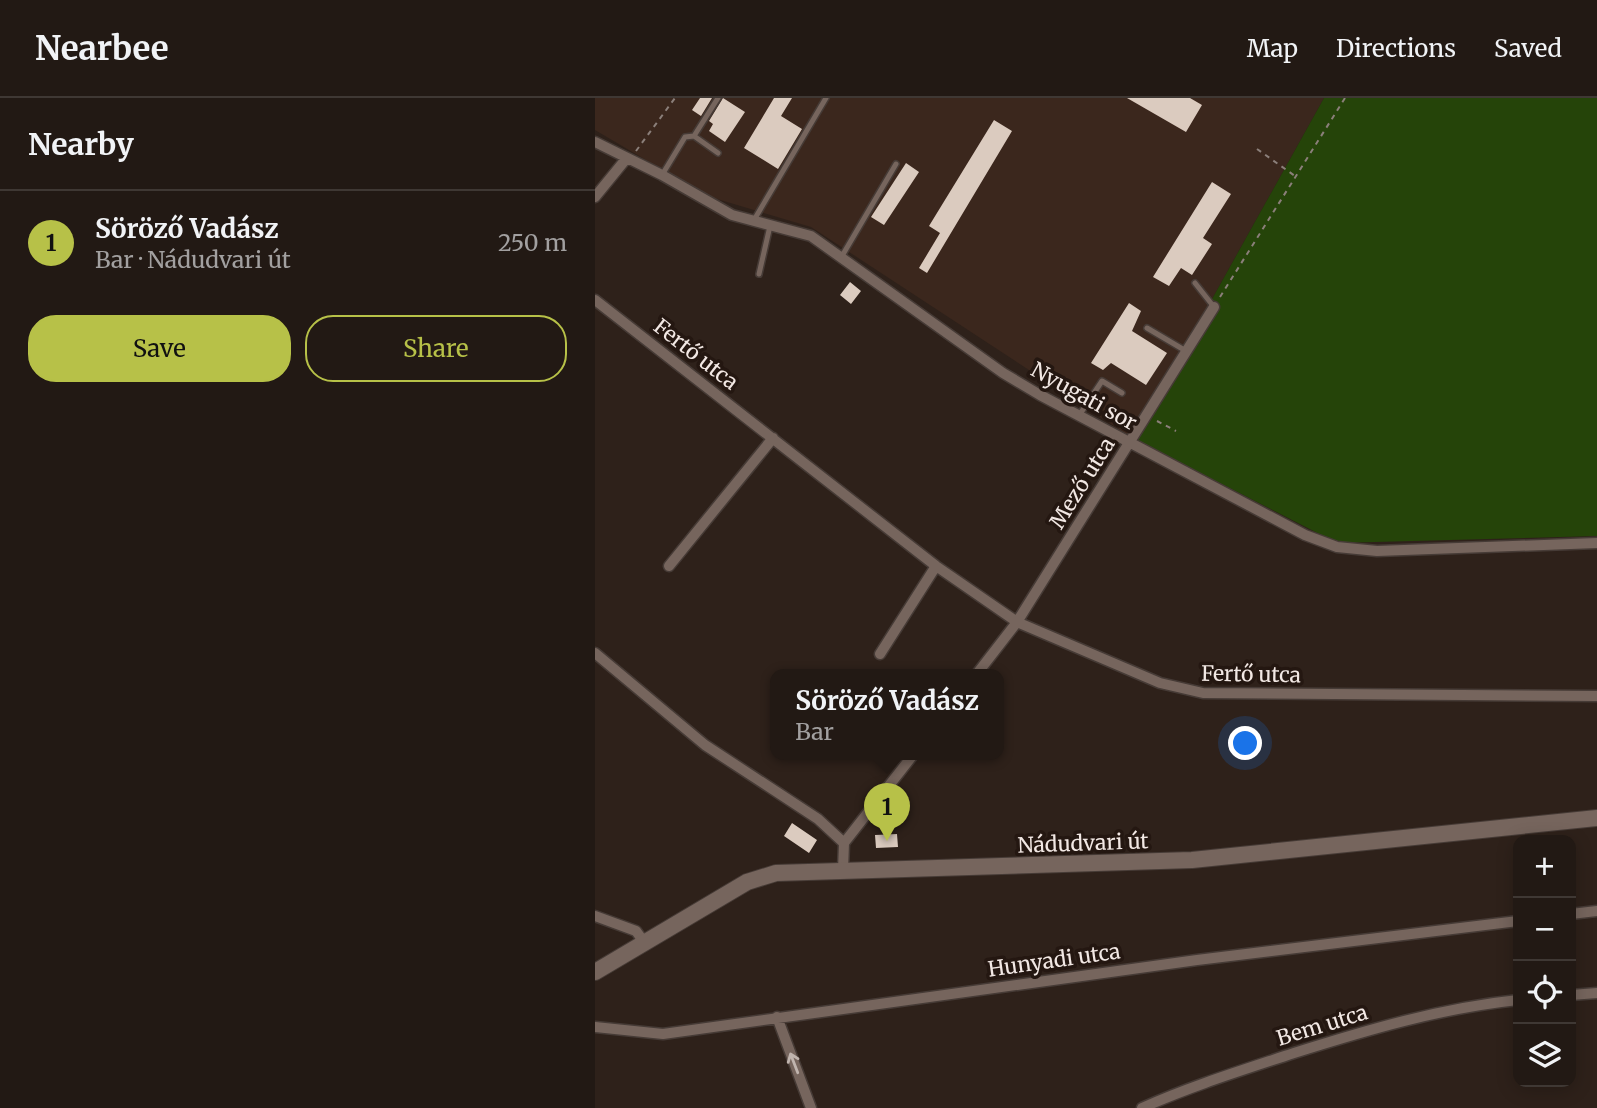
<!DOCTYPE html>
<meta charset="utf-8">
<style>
:root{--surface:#221914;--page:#2a221d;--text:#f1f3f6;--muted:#a2a0a0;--line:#3f3834;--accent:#b7c148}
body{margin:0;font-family:Merriweather,serif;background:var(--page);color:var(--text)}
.controls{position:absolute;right:21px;bottom:21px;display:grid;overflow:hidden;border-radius:14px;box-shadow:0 4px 18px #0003}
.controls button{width:63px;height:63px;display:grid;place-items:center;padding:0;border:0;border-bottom:2px solid var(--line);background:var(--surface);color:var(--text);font:35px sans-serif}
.you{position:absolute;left:651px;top:646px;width:24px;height:24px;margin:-18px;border:5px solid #fff;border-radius:50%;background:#1a73e8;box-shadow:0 0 0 10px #1a73e833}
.badge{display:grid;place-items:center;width:46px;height:46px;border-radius:50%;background:var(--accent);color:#111;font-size:23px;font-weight:700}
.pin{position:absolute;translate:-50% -58px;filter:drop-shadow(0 2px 4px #0008)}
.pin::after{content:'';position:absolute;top:37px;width:24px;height:21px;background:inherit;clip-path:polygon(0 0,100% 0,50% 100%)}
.popup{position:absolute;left:175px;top:571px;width:234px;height:91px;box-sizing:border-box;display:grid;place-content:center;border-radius:14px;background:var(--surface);filter:drop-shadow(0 2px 5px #0005);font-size:23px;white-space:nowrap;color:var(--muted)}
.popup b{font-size:26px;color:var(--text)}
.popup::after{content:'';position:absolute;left:50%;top:100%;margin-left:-14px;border:14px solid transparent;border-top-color:var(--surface)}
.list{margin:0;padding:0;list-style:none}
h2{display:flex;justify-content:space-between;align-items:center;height:91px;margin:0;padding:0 28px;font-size:30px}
h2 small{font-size:23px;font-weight:400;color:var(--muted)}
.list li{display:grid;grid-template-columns:46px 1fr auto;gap:21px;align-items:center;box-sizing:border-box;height:105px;padding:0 28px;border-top:2px solid var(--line)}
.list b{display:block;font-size:26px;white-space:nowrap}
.list p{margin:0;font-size:23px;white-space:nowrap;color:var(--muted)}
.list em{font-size:23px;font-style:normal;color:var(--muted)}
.actions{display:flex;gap:14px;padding:21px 28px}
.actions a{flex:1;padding:16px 0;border:2px solid var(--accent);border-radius:28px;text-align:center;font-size:24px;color:var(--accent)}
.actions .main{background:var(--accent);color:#111}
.icon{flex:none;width:38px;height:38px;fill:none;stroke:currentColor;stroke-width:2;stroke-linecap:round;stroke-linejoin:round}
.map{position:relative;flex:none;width:1002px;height:1010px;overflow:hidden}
header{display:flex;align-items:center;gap:42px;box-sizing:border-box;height:98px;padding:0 35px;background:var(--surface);border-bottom:2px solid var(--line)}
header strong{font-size:33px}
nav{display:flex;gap:38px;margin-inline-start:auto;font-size:24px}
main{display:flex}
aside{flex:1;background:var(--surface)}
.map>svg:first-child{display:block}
.built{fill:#3b271d}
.green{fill:#254409}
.building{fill:#dbcbbf}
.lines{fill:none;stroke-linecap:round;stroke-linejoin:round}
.service-casing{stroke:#463b36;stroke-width:8}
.minor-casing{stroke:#463b36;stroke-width:13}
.secondary-casing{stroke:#463b36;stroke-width:18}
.path{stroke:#8b7f7a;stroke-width:2;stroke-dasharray:5 5;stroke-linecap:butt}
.service{stroke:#76655d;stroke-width:5}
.minor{stroke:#76655d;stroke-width:10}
.secondary{stroke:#76655d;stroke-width:16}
.oneway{stroke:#c0b4ae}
.labels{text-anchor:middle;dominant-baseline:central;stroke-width:7;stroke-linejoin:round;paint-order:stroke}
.street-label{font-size:21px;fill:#f2e8e4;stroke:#241711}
</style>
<header>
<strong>Nearbee</strong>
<nav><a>Map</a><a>Directions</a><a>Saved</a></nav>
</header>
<main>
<aside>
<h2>Nearby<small></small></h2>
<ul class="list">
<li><span class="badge">1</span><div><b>Söröző Vadász</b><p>Bar · Nádudvari út</p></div><em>250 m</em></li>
</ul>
<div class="actions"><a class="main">Save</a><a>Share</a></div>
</aside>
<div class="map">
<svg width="1002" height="1010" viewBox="0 0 1002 1010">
<rect width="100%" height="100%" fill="#2e211a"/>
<path class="built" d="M0 0H729L539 341 216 129 112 98 0 32Z"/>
<path class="green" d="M729 0H1002V438L742 445 539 341Z"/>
<path class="building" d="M105 0H117L106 18 97 12Z
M128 0 150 14 130 44 114 33 118 26 114 23Z
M179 0H197L186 18 207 31 183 71 149 50Z
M532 0H595L607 7 591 34Z
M399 22 417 33 332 175 324 170 345 135 334 128Z
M311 65 324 74 289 127 276 119Z
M617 84 636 96 608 140 617 146 597 177 586 170 574 188 558 179Z
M255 184 266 193 256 206 245 197Z
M534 205 546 213 537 233 572 255 551 287 516 265 508 272 496 265Z
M197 725 222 742 214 755 189 738Z
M302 736 303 749 281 750 280 737Z"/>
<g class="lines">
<g class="service-casing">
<path id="service" d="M99 38 123 0
M67 77 90 39 99 38 123 55
M159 122 231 0
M247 158 301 66
M164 176 175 128
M600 185 619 209
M552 230 591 253
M483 319 507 283 527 295"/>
</g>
<g class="minor-casing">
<path id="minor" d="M0 44 67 77 137 117 216 138 408 275 445 297 710 437 742 449 782 453 1002 445
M0 99 31 61
M0 202 341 468 422 524 565 585 608 595 1002 598
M74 468 178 340
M0 555 110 647 223 721 249 745
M285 556 341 468
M381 577 422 524 619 209
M249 745 318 657
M248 772 249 745
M976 816 1002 813
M0 818 41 833 49 844
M976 897 1002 895
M182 919 216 1010
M0 929 68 936 602 862 923 823
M547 1010C596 988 648 972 699 955 772 932 846 910 923 902"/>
</g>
<g class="secondary-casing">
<path id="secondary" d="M0 874 152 784 181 775 597 762 1002 720"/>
</g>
<path class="path" d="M662 51 700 78
M41 53 80 0
M625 199 750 0
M562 323 581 333"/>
<use href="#service" class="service"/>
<use href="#minor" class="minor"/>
<use href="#secondary" class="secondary"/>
</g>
<defs><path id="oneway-shaft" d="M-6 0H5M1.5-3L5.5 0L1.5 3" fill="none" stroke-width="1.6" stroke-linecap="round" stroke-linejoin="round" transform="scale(1.75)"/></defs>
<use class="oneway" href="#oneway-shaft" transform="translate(199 965) rotate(-111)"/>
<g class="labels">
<g class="street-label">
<text transform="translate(101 256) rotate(38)">Fertő utca</text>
<text transform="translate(489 298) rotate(29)">Nyugati sor</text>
<text transform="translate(487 385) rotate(-58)">Mező utca</text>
<text transform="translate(656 576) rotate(1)">Fertő utca</text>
<text transform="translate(488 745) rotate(-2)">Nádudvari út</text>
<text transform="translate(459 862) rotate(-8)">Hunyadi utca</text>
<text transform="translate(727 927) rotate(-17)">Bem utca</text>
</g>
</g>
</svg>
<div class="controls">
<button>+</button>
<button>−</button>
<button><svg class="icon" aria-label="locate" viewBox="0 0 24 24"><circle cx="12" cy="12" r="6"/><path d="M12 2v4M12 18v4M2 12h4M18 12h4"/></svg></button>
<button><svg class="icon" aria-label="layers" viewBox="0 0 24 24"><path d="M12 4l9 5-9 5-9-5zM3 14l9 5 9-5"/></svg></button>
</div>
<div class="you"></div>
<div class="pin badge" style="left:292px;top:743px">1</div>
<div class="popup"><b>Söröző Vadász</b>Bar</div>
</div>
</main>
